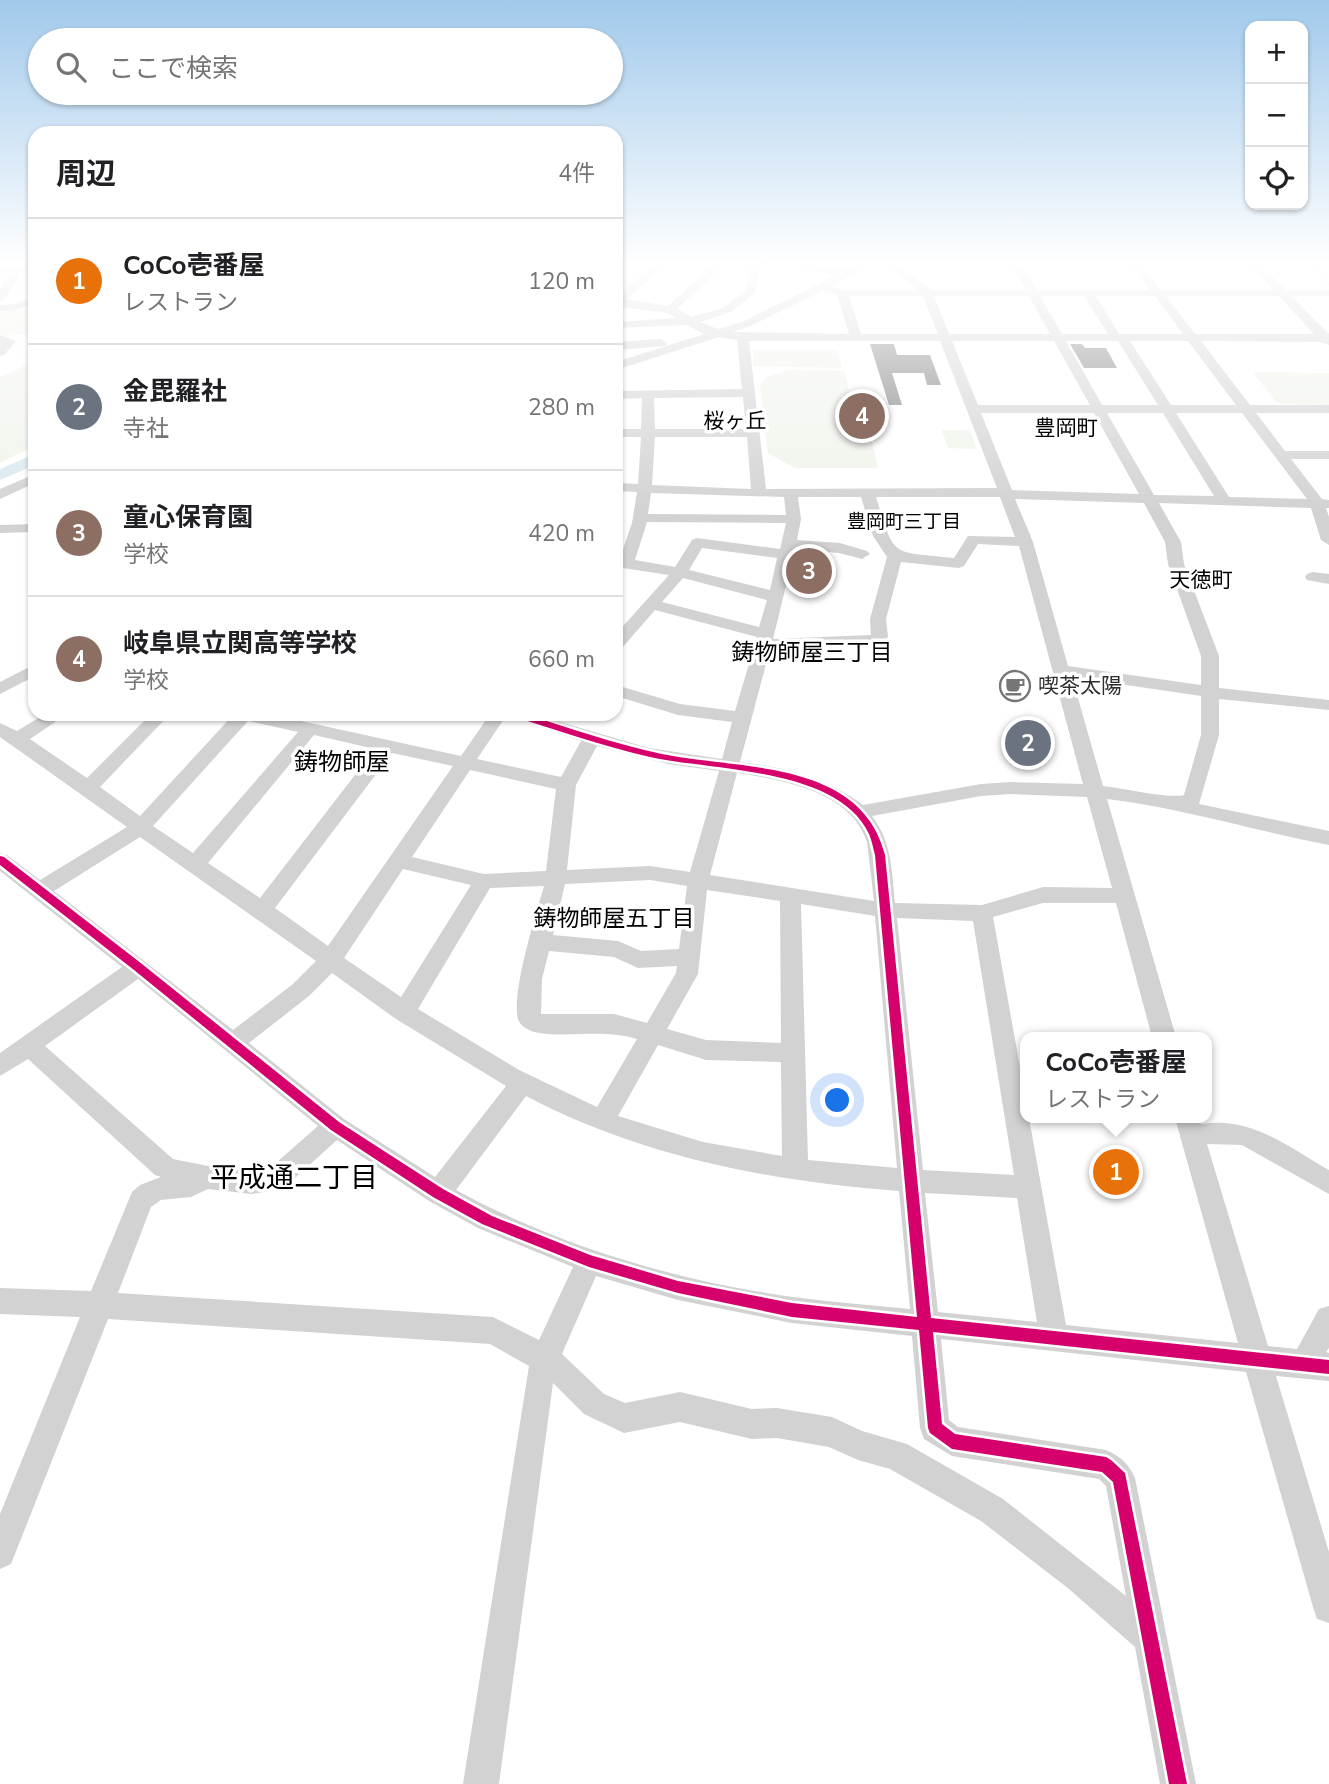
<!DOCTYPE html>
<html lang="ja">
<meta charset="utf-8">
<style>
:root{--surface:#fff;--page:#f2f2f2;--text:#202124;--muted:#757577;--line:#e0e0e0;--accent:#111827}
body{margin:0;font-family:"Nunito Sans","Noto Sans JP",sans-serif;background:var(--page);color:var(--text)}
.controls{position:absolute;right:21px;top:21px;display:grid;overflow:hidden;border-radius:14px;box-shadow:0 2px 5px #0004}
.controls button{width:63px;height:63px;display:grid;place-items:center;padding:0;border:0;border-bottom:2px solid var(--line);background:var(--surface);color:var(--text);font:35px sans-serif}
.you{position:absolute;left:838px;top:1101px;width:24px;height:24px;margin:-18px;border:5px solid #fff;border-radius:50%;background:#1a73e8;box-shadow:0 0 0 10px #1a73e833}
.badge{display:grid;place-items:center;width:46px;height:46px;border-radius:50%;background:var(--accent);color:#fff;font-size:23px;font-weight:700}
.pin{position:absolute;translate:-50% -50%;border:4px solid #fff;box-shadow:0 2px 7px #0006}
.popup{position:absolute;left:1020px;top:1032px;width:192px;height:91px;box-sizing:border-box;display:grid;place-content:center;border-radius:14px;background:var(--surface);filter:drop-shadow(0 2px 5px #0005);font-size:23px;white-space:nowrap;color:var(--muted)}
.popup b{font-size:26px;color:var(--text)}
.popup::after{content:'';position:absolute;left:50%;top:100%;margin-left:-14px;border:14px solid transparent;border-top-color:var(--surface)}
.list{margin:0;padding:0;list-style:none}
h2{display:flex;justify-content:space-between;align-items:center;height:91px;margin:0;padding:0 28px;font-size:30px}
h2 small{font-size:23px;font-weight:400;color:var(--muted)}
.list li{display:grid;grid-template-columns:46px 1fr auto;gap:21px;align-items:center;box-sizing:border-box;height:126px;padding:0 28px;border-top:2px solid var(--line)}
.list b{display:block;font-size:26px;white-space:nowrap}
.list p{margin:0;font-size:23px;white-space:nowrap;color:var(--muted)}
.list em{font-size:23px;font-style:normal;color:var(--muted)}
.icon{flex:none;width:38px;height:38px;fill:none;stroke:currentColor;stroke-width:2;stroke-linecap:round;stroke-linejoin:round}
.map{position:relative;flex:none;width:1329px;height:1784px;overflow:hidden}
.search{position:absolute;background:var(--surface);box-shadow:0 2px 5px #0004;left:28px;top:28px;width:595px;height:77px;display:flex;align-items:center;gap:18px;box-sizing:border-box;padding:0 24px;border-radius:38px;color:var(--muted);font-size:26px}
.panel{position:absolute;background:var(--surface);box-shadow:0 2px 5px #0004;left:28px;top:126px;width:595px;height:595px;border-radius:21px}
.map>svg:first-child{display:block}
.green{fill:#f0f3eb}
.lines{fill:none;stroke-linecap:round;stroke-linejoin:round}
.stream{stroke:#d8e9f0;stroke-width:2.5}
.river{fill:#d8e9f0;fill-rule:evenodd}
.building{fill:#7e7e7e}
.minor{fill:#d2d2d2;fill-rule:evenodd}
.cycleway-casing{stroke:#fff;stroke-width:5}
.cycleway{fill:#d6006c;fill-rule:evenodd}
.labels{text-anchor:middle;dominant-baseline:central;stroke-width:7;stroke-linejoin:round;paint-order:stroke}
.far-neighbourhood-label{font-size:19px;fill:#000;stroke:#fff}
.far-quarter-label{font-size:21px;fill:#000;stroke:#fff}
.poi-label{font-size:21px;fill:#2d2d2d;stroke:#fff;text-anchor:start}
.neighbourhood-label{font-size:23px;fill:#000;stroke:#fff}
.quarter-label{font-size:24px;fill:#000;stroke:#fff}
.near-neighbourhood-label{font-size:28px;fill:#000;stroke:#fff}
</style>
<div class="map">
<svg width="1329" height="1784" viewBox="0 0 1329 1784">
<rect width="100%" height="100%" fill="#fff"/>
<path class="green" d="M35 309V334L0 336V310Z
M753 350H838L842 368 753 366Z
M35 361V445L0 463V377Z
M790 370 844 371 858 428 869 429 878 468H795L768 453 760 384 769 376Z
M1257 372 1329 373V405L1282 404 1276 402 1254 374Z
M942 430H970L977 449 948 448Z"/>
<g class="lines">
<path class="stream" d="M1310 264 1329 284"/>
<path class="river" d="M35 454V465L0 480V469Z"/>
</g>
<path class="building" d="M870 344H894L897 355H930L941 385H927L924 373H892L902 405H889Z
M1070 344H1082L1085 348H1106L1117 368H1084Z"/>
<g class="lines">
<path class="minor" d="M655 264H666L627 299 668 306 714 264H725L677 309 691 317 723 308 746 290 751 264H761L755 293 731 312 700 322 718 329 742 322 835 276 788 264H809L844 271 859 264H872L831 286 843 290H917L885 264H897L931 290H1026L1016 272 1005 264C1027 264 1027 272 1037 290H1150L1131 264H1141L1161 290H1273L1250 264H1261L1285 290H1329V296H1291L1329 334V345L1320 342 1201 341 1250 405H1329V413H1256L1285 451H1329V459H1291L1322 499 1329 500V508H1326L1329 517V545L1321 540 1311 508 1159 503 1181 542 1184 564 1219 656V688L1329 700V710L1219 699V735L1199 804 1329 831V845C1255 831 1182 808 1107 799L1176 1037H1152L1116 903H1043L993 917 1025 1095V1118H1029L1066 1325 1238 1343 1175 1118H1199L1201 1124C1251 1116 1287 1146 1329 1170V1194L1242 1145 1207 1144 1268 1346 1297 1349 1319 1309 1329 1306V1348L1326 1352 1329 1353V1381L1276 1376 1329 1552V1623L1317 1619 1313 1607 1246 1372 941 1339 949 1420 958 1427 1106 1450C1120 1456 1129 1464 1135 1478L1196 1784H1160L1135 1647 1069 1589 981 1521 890 1469 858 1460 829 1447 777 1438 752 1439 680 1422 624 1433 584 1414 553 1383 499 1784H463L529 1366 490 1344 108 1319 11 1564 0 1569V1514L80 1317 0 1314V1288L91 1291 132 1192 140 1185 161 1177 155 1175 28 1059 0 1076V1053L122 967 0 871V853L7 855 40 880 127 827 0 737V723L17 731 45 714H67L30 739 87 778 151 714H170L100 787 140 816 234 714H269L461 756 490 714H533L649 748 722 759 732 722 678 715 616 696V685L680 704 735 711 757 637 655 610 622 648 616 649V634L669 575 616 567V557L620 558 632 523 637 492 616 491V483L638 484 641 437H616V429H641L642 398 616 399V391L742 389 737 340 719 337 616 370V362L704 334 687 325 616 328V322L676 318 667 313 616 306V297ZM822 291 837 295 849 334 733 332 750 326ZM849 296H923L938 334H861ZM934 296H1029L1050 334H949ZM1040 296H1084L1108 334H1062ZM1096 296H1155L1183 334H1119ZM1166 296H1279L1314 334H1195ZM749 341H940L997 488 766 489ZM952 341H1054L1090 405H978ZM1066 341H1118L1158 405H1102ZM1130 341H1188L1236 405H1171ZM743 397 746 429H655L654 398ZM981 413H1094L1139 494 1012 490ZM1107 413H1163L1214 496 1154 495ZM1176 413H1242L1307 499 1229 497ZM655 437H747L751 489 652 485ZM651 493 784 497 786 515 648 514ZM798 497H861L873 536 887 557 870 619 871 635 773 639 795 549 839 553 862 559 870 554 867 551 840 543 797 540 801 519ZM876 497H1000L1015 537 968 536 954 558C891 551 895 560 876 497ZM1015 499 1144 503 1165 542 1168 564 1201 656V685L1068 666 1033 542ZM647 522 786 523 780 549 697 538 692 540 675 567 635 560ZM978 544 1019 546 1083 784 1011 782 981 784 863 805C827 778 784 767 740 762L770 649 882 644 888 637 886 619 901 562 959 568 964 566ZM702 548 777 558 770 590 689 570ZM683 578 767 600 759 627 662 602ZM1072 677 1201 696V735L1184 795C1168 799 1123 788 1103 786ZM506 716 581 741 561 777 477 759ZM248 721 298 732 193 853 153 826ZM314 735 375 749 260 898 208 863ZM597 746 668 764 719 771 690 872 650 866 567 870 576 785ZM392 753 453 766 328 946 275 908ZM470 770 556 789 546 871 484 874 412 857ZM737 773C782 780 851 791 867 842L874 901 710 875ZM1011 794 1087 797 1112 888 1043 887 982 905 895 903C892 872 892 842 872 816L981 796ZM140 837 316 961 293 984 233 1030 54 891ZM403 869 471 885 401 997 344 958ZM650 880 687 886 679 949 641 951 618 941 553 935 565 884ZM544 886C536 914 511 993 518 1019 520 1026 528 1030 534 1032 568 1039 599 1028 637 1039L597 1107 519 1070 418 1009 490 888ZM707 890 780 901 781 1043 706 1040 667 1029 698 974ZM801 904 875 916 897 1168 808 1160ZM897 918 973 921 1014 1175 923 1170ZM549 951 614 957 638 968 677 966 676 973 647 1023 614 1014H541L542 979ZM332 973 396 1019 506 1086 435 1177 344 1119 249 1043 309 996ZM138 979 318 1126 277 1162 263 1171 218 1168 173 1159 45 1046ZM658 1045 706 1060 781 1062 782 1156 703 1142 618 1116ZM526 1096C642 1157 769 1181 899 1191L910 1309C871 1305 832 1302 793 1297 677 1281 559 1246 456 1190ZM337 1140 429 1201 478 1228 573 1267 539 1340 493 1317 118 1293 151 1207 161 1200 191 1197 208 1189 251 1194 272 1191 295 1178ZM925 1193 1017 1198 1037 1322 938 1312ZM596 1276 678 1300 792 1323 912 1336 920 1428 924 1439 952 1456 1099 1479 1106 1486 1126 1596 1003 1499 907 1444 862 1431 832 1417 777 1408 752 1409 680 1392 625 1403 604 1394 562 1354Z
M35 265V271L21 272 4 300 0 301V289L10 272H0V266Z
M35 296V303L16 310 0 311V305L14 304Z
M0 335 16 341 4 355 0 356Z
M661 339 667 343 665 346 616 350V342Z
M35 474V483L0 499V489Z
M35 524V532L0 533V525Z
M1313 572 1329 574V584L1307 580 1305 577 1307 574Z
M35 664V676L0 694V682Z"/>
<g class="cycleway-casing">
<path id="cycleway" d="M509 714H524C570 728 615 744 662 754 739 770 861 759 885 855L931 1318 1329 1360V1374L933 1332 942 1424 955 1434 1106 1457 1111 1460 1125 1473 1187 1784H1169L1113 1482 1102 1472 952 1449 930 1433 928 1428 919 1330 792 1317 678 1293 589 1267 482 1224 433 1197 331 1130 134 970 0 865V856L4 857 142 964 339 1122 443 1189 492 1216 590 1255 678 1281 792 1303 917 1317 875 855C873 848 872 841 869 834 838 767 712 771 650 757 603 746 557 730 511 716Z"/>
</g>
<use href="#cycleway" class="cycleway"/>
</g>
<linearGradient id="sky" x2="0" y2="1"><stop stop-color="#a1c9eb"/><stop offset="0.51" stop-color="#fff"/><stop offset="1" stop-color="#fff" stop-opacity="0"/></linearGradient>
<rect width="1329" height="514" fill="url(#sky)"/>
<defs>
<g id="cafe-ring" transform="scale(1.575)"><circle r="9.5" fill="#fff" stroke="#767676" stroke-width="1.5"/><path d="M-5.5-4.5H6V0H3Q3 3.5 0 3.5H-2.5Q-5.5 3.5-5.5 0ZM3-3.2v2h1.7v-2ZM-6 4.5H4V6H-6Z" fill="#767676"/></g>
</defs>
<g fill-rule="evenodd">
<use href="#cafe-ring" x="1015" y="686"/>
</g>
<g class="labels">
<g class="far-neighbourhood-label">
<text x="904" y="522">豊岡町三丁目</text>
</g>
<g class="far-quarter-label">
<text x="735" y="421">桜ヶ丘</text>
<text x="1066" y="428">豊岡町</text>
<text x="1201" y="580">天徳町</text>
</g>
<g class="poi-label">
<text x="1038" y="686">喫茶太陽</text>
</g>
<g class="neighbourhood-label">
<text x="812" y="652">鋳物師屋三丁目</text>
<text x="614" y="918">鋳物師屋五丁目</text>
</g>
<g class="quarter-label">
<text x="342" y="762">鋳物師屋</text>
</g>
<g class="near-neighbourhood-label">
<text x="294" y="1178">平成通二丁目</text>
</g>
</g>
</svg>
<div class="controls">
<button>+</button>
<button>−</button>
<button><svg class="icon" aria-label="locate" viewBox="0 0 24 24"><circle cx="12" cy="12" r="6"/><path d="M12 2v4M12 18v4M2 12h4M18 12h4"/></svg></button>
</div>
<div class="you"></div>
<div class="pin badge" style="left:1116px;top:1172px;background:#e8710a">1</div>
<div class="popup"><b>CoCo壱番屋</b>レストラン</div>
<div class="pin badge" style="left:1028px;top:743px;background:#6b7280">2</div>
<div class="pin badge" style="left:809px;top:571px;background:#8d6e63">3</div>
<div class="pin badge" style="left:862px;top:416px;background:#8d6e63">4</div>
<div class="search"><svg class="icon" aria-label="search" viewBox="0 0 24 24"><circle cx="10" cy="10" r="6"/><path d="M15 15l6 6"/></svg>ここで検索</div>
<section class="panel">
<h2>周辺<small>4件</small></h2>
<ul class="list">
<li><span class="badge" style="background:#e8710a">1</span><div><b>CoCo壱番屋</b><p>レストラン</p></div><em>120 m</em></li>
<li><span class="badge" style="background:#6b7280">2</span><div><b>金毘羅社</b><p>寺社</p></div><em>280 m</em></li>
<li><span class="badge" style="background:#8d6e63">3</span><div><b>童心保育園</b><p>学校</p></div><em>420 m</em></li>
<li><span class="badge" style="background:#8d6e63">4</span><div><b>岐阜県立関高等学校</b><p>学校</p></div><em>660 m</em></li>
</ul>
</section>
</div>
